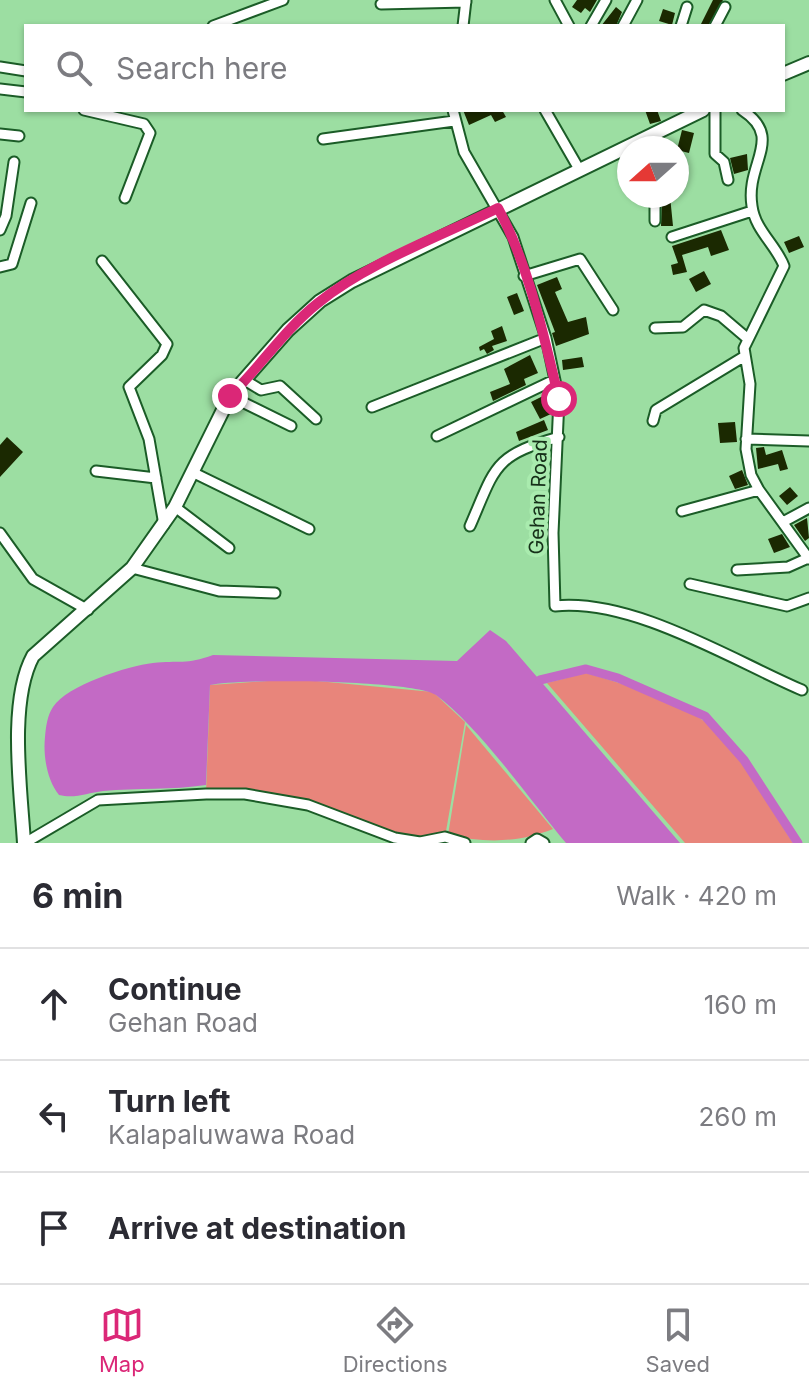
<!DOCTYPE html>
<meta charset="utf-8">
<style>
:root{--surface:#fff;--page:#f7f7f7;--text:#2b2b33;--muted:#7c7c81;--line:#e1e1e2;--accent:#db2777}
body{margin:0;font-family:Inter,sans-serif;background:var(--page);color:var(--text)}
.compass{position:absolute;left:617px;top:136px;width:72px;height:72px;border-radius:50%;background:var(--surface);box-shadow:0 2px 6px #0004;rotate:249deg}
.stop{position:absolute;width:24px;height:24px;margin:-18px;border:6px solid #db2777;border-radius:50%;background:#fff}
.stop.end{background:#db2777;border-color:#fff;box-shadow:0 2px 8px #0008}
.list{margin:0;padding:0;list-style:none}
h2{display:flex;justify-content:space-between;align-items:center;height:104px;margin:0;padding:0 32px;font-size:34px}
h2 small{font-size:26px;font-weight:400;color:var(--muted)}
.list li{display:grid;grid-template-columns:52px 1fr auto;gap:24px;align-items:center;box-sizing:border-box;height:112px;padding:0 32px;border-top:2px solid var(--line)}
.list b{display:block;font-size:30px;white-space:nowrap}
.list p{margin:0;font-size:26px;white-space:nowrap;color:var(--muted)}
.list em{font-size:26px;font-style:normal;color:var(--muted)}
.icon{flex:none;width:44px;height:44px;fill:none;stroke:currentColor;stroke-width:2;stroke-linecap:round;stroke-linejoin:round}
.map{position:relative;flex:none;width:809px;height:843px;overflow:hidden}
.search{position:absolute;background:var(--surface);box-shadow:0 2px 6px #0004;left:24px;right:24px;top:24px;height:88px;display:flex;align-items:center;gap:20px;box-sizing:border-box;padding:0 28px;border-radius:0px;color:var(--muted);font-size:30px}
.sheet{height:440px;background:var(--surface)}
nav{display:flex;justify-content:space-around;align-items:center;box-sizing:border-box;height:112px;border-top:2px solid var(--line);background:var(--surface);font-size:22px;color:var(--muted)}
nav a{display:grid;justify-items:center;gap:4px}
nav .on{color:var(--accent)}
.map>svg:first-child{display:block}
.green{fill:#e8857b}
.water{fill:#c36ac5}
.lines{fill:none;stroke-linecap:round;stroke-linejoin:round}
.canal{stroke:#c36ac5;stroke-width:9}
.building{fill:#1b2901}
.minor-casing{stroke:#1b5c27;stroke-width:13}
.major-casing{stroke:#1b5c27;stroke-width:16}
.minor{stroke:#fff;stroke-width:9}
.major{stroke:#fff;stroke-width:12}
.route{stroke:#db2777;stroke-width:10}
.labels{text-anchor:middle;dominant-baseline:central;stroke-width:8;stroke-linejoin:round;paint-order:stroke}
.street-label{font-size:20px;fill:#163019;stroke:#a9ebae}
</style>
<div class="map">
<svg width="809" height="843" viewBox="0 0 809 843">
<rect width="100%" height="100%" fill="#9cdea2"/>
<path class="green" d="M586 673C621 683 670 699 701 719 734 740 771 809 793 843H685L547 683Z
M296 679 433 692 465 722 445 837 420 842 308 805 206 794 210 685Z
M466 725 553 829C517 843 486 843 448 835Z"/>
<path class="water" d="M490 630 506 641 680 843H566C530 800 480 728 436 695 416 680 241 678 210 685L206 785C172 790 138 788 103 791 87 793 75 799 59 795 47 780 43 756 45 737 46 727 47 716 53 707 67 685 128 666 153 663 179 660 186 665 213 655L457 661Z"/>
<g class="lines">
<path class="canal" d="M540 680 586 669 618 678 705 716 744 760 798 843"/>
</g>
<path class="building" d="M577 0H597L590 12 585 8 581 13 572 7Z
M713 0H723L708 26H700Z
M616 7 622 12 616 26H601Z
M663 9 675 13 672 25 659 21Z
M463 110H502L506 117 495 122 491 115 469 125Z
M645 110H657L661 121 650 124Z
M682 130 694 133 689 153 677 150Z
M747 154 748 170 734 174 730 158Z
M662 196H670L673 226H661Z
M721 230 729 250 711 256 708 247 682 255 687 272 673 275 671 265 678 263 672 246Z
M799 236 804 247 789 253 784 242Z
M704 271 711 284 696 292 689 279Z
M557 277 562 289 555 292 568 322 586 317 589 334 556 346 552 333 555 332 537 285Z
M517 293 524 311 514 315 507 297Z
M502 326 507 341 492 346 494 350 487 354 484 349 480 351 479 347 494 339 491 331Z
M530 355 538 373 524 379 526 385 493 401 490 392 510 384 504 369Z
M582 357 584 367 563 370 562 360Z
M543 396 551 414 540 419 531 402Z
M544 420 548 430 519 441 516 432Z
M735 422 737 442 720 443 718 423Z
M7 437 23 452 0 477V445Z
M764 447 766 455 782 450 788 469 780 471 778 464 758 469 756 448Z
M742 470 748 485 735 489 729 476Z
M790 487 798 496 787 505 779 496Z
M807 518 809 538 805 541 794 525Z
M782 534 790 547 774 553 768 539Z"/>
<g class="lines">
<g class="minor-casing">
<path id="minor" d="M555 0 569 26
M381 4 466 2
M213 26 283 0
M463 26 466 0
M591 26 606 0
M623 26 637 0
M681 26 687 7
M715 26 725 7
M0 67 26 71
M0 89 26 92
M84 110 144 124 150 133 125 198
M453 110 464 152 513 237 546 338 559 399 553 533 555 606C633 598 732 660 802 690
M545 110 579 169
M715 110V154L724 162 728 180
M742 110C785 138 745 163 752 206 755 230 776 245 784 266L744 348 750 384 746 449 751 475 759 490 809 559
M0 134 19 136
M323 139 454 121
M655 221V196
M0 230 6 216 14 162
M672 237 752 211
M102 261 167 344 162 355 129 387 149 439 164 525
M0 267 12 264 31 203
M524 276 580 259 613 310
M655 328 683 327 704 310 721 316 748 339
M246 381 261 390 280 386 316 419
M230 396 291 426
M372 407 546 338
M653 421 656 410 745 356
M437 436 554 380
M746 439 809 441
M96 471 156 478
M192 472 309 529
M175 507 229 548
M682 511 759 490
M783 522 809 508
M470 526C496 466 493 456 559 437
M0 533 33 579 88 610
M132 568 219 591 275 593
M737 570 788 567 808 558
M690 584 787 606 809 598
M25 843 98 800 206 794H245L308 805 395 838 420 842 445 837 465 843
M531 843 537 839 544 843"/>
</g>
<g class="major-casing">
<path id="major" d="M783 74 809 63
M24 843C21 791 8 702 33 656L132 568 175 507 230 396 288 330 320 301 352 281 703 110"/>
</g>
<use href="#minor" class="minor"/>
<use href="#major" class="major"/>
</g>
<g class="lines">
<path class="route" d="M230 396C261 366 284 330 318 303 367 263 441 236 498 208 530 268 543 334 559 399"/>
</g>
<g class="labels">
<g class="street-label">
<text transform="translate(538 497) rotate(-88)">Gehan Road</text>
</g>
</g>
</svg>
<svg class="compass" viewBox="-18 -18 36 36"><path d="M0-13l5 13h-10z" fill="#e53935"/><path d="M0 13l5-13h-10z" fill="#7c7c81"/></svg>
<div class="stop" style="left:559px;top:399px"></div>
<div class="stop end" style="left:230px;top:396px"></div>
<div class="search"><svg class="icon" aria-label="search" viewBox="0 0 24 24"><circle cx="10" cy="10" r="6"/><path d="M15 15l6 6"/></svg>Search here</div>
</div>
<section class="sheet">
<h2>6 min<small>Walk · 420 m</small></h2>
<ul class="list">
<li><svg class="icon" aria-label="ahead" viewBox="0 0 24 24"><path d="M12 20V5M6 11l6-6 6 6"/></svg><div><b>Continue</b><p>Gehan Road</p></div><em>160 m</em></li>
<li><svg class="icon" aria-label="left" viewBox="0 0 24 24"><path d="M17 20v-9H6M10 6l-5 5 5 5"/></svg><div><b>Turn left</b><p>Kalapaluwawa Road</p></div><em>260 m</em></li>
<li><svg class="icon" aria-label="arrive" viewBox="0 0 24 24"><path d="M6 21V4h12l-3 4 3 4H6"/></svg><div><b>Arrive at destination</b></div></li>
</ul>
</section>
<nav>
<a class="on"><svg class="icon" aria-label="map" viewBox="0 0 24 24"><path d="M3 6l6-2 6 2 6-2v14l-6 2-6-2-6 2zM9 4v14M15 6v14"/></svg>Map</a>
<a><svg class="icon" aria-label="directions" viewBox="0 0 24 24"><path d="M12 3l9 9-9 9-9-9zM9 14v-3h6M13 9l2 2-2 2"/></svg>Directions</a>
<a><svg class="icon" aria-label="saved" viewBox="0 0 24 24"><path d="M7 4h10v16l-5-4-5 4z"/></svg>Saved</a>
</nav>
